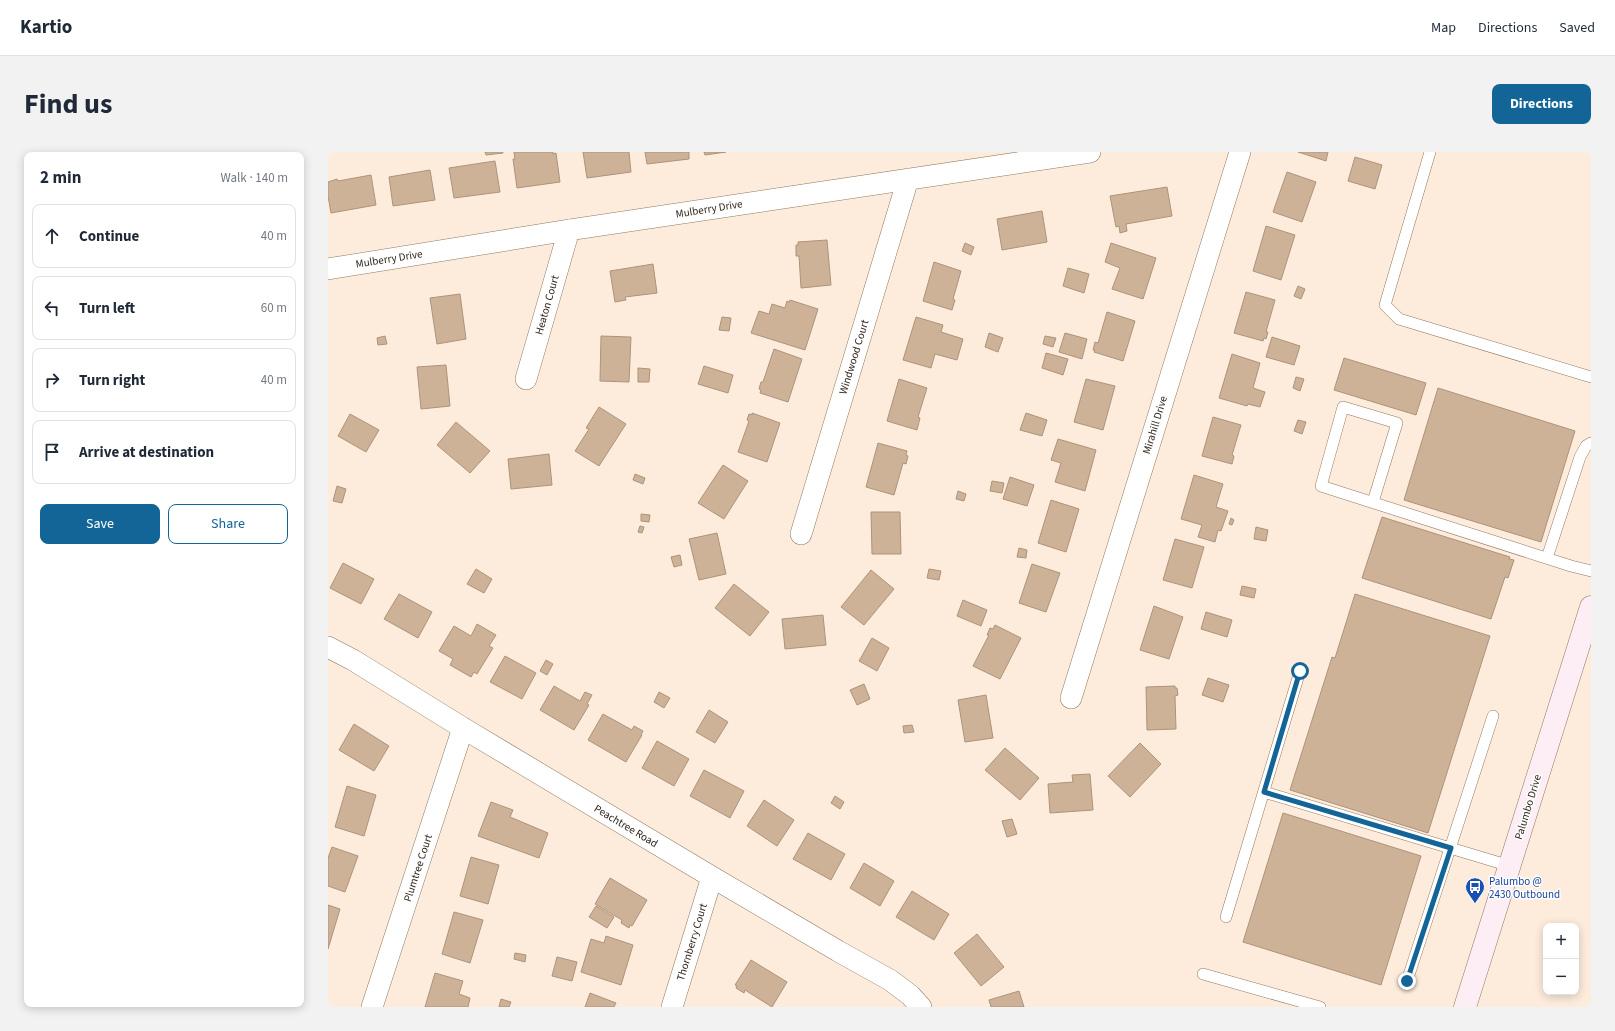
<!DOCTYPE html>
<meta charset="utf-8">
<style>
:root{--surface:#fff;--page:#f2f2f3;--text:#1f2937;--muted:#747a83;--line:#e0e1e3;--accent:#136597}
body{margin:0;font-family:"Source Sans 3",sans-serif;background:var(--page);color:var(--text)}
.controls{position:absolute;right:12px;bottom:12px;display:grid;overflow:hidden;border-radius:8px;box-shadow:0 2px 10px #0003}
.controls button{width:36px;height:36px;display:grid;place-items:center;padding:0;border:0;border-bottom:1px solid var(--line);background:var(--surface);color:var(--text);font:20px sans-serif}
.stop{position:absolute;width:12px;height:12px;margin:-9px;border:3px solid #136597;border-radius:50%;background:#fff}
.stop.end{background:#136597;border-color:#fff;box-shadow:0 1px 4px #0008}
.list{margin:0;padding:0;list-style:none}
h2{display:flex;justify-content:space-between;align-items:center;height:52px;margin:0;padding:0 16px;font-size:17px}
h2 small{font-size:13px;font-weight:400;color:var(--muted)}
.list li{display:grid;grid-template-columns:26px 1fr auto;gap:12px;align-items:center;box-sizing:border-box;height:64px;margin:0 8px 8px;padding:0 8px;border:1px solid var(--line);border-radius:8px}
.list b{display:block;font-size:15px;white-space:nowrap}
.list em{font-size:13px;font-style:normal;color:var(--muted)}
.actions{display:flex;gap:8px;padding:12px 16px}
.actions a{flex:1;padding:9px 0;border:1px solid var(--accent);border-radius:8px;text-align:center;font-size:14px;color:var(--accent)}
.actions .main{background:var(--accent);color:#fff}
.icon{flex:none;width:22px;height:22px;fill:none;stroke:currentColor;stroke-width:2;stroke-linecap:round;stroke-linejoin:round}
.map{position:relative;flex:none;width:1263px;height:855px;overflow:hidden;border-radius:8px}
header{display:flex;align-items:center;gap:24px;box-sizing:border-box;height:56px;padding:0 20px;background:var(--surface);border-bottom:1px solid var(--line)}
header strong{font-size:19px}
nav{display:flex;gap:22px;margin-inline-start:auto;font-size:14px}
.intro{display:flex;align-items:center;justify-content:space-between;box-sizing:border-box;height:96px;padding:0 24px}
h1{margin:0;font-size:28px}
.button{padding:10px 18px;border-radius:8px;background:var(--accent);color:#fff;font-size:14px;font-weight:700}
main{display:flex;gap:24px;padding:0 24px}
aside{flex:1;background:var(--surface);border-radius:8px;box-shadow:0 2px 10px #0003}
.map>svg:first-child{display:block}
.building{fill:#cdb298;stroke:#ad937a}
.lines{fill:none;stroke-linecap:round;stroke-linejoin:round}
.lane-casing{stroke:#927960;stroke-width:12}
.street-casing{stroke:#927960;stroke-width:22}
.secondary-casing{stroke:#927960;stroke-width:23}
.lane{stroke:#fff;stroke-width:11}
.street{stroke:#fff;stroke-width:21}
.secondary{stroke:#fdeef5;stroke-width:22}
.route{stroke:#136597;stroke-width:5}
.labels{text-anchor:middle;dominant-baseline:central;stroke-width:3;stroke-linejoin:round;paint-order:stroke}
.street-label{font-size:11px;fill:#2f251b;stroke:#fdfdfd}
.transit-label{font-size:11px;fill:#164399;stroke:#fdfdfd;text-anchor:start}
</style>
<header>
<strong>Kartio</strong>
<nav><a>Map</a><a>Directions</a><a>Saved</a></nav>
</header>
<div class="intro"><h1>Find us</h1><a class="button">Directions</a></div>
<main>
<aside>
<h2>2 min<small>Walk · 140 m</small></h2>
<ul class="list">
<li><svg class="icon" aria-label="ahead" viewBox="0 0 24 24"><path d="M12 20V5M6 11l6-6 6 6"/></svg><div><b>Continue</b></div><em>40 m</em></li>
<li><svg class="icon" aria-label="left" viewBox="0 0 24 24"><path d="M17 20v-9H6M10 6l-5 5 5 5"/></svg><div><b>Turn left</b></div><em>60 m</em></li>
<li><svg class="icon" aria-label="right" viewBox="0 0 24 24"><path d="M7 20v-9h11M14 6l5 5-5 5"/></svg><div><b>Turn right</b></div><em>40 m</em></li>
<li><svg class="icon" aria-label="arrive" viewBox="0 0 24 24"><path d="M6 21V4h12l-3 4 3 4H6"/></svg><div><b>Arrive at destination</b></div></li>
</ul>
<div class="actions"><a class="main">Save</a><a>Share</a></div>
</aside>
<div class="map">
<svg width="1263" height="855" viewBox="0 0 1263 855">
<rect width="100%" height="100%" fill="#fdecdc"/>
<path class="building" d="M157 0H175V1L158 3Z
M186 0H225V2L228 1 232 30 189 36 185 7H187Z
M255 0H301L303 20 259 26Z
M317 0H361V7L319 12Z
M376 0H398L377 3Z
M970 0H1000L998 9Z
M1027 5 1054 13 1047 37 1020 29Z
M167 9 172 40 126 46 121 16Z
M102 18 107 48 65 54 61 25Z
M959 20 988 30 974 70 945 60Z
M43 23 48 53 3 61 0 44V30L9 27 10 29Z
M839 35 844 64 798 72 799 79 792 81 791 74 788 75 782 44Z
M714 59 719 90 674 98 669 67Z
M938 74 967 83 953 128 925 119Z
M499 88 503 133 473 136 471 104H468V93H470V90Z
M637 91 646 95 643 103 634 99Z
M783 91 828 106 815 147 784 137 792 116 777 110Z
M606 110 633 119 625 147 627 148 624 158 595 149Z
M325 112 329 141 297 145 298 148 287 150 282 119Z
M740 116 761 122 756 141 735 134Z
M970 134 977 137 973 147 966 144Z
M918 140 947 148 938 180H940L938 187 936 186 935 189 906 181Z
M132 142 138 187 109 192 102 146Z
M462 148 490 157 477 198 423 181 431 159 441 162 444 152 457 156 459 149 461 150Z
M779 160 807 169 795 209 766 200 767 198H765L767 190 770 191Z
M394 165 403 166 401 179 391 178Z
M588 165 615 173 613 180 635 187 629 208 607 202 603 216 575 208Z
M661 181 675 186 670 200 657 195Z
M737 181 759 187 754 207 731 200Z
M57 184 59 192 50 193 49 186Z
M273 184 303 185 301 230 272 229Z
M717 184 728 186 725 195 715 192Z
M944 185 972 194 966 213 938 205Z
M446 197 474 207 460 250 432 241 433 238 431 237 433 230H435Z
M718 201 740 207 735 223 714 216Z
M904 202 932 211 925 236 937 240 932 255 920 252 919 254 891 246Z
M1016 206 1098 231 1088 263 1006 238Z
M118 213 122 254 93 257 89 215Z
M376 214 405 223 400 241 370 232Z
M310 216 322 217 321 230H310Z
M968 225 976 227 972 239 965 236Z
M571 227 599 236 590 265 592 266 589 278 559 269Z
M758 227 787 234 775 278 746 270Z
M1110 236 1247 279 1213 390 1076 348Z
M271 255 298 272 271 314 247 299 261 277 258 276Z
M424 261 452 271 439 310 410 300 421 269 419 268 421 262 424 263Z
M698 261 719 268 714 284 692 278Z
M22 262 51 278 38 300 10 284Z
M885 265 913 273 904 303 906 304 904 312 874 304Z
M970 268 978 270 974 282 966 279Z
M128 270 162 299 142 321 109 293Z
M730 287 768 298 757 339 727 330 733 311 723 308Z
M550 291 579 299 578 303 580 304 578 312 575 311 566 343 538 335Z
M221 302 224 333 183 337 180 307Z
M395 313 420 329 396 367 370 351Z
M307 322 317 326 315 332 305 328Z
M866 323 895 332 888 355 900 359 893 379 890 378 887 390 870 385 874 373 853 367Z
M682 325 706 333 699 354 675 347Z
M664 329 676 331 674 341 662 339Z
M9 334 18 337 14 351 5 349Z
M630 339 638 342 636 349 628 347Z
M723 348 751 357 738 400 710 391Z
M543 360H572L573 402H544Z
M313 362 322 363 321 370 313 369Z
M1054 365 1182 405 1181 407 1186 408 1180 426 1177 425 1163 467 1034 426Z
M903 366 906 368 904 373 901 372Z
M312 374 316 375 314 381 310 380Z
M928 375 940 378 938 389 926 387Z
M389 381 398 422 371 428 361 387Z
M847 387 876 395 864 436 835 428Z
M691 396 699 398 698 406 689 405Z
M352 403 354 413 346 415 343 405Z
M15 411 46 427 33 452 2 436Z
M704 412 732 421 718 460 691 451Z
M148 417 164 427 156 441 139 432Z
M601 417 613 419 611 428 599 426Z
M543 418 566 437 536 473 513 455Z
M406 432 441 460 422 484 387 456Z
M914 434 928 437 926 446 912 443Z
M71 442 104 460 90 486 56 467Z
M1027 442 1162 484 1100 681 962 638 1004 505 1007 506Z
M635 448 659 458 653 474 629 464Z
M826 454 855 465 841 507 812 498Z
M878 460 904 468 899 485 873 477Z
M495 463 498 493 457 497 454 467Z
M149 472 168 483 161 494 165 496 149 522 146 520 143 525 122 513 125 507 111 499 126 474 143 484Z
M667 473 693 486 672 527 645 514 661 483H659L662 476 665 477Z
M544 486 561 496 549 519 531 509Z
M177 504 208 521 194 547 162 530Z
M218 508 225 512 219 523 212 519Z
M880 526 901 533 895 550 874 543Z
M536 532 542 547 529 553 522 538Z
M226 534 252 549 257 540 264 543 259 552 261 553 246 578 212 558Z
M847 534V536H849L850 543 847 544 848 577 819 578 818 535Z
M331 540 342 546 336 556 326 550Z
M658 543 665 586 637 590 630 548Z
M381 558 400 570 387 591 368 580Z
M275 562 304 578 306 574 315 579 313 583H314L298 610 260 588Z
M26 572 61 594 46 619 11 598Z
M584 573 586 580 576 581 575 574Z
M329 589 361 607 346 634 314 616Z
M812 591 833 612 802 645 780 624Z
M677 596 711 626 692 648 657 618Z
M376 618 416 639 402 666 362 644Z
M762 622 765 658 722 661 720 632 745 630 744 623Z
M19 634 48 643 36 684 7 675Z
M507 644 516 650 512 657 503 651Z
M436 648 466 668 449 694 419 674Z
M163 650 185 658 182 665 220 681 211 706 150 684Z
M955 661 1093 704 1053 833 915 790Z
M684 667 689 682 679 685 674 669Z
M480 681 517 702 503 728 465 707Z
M4 695 30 704 17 740 0 734V706Z
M143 705 171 713 160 752 132 744Z
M536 711 566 729 552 754 522 736Z
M282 726 319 748 304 774 302 773 301 776 293 771 294 768 267 752Z
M584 739 621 762 606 788 568 765Z
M0 753 12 757 0 797Z
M268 754 286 765 279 776 261 765Z
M126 760 155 768 142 811 114 802Z
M649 782 676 815 653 834 626 801Z
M278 784 305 793 293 833 253 820 263 787 276 791Z
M187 801 198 803 197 810 186 807Z
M229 805 249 810 244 829 224 824Z
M423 808 459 830 444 855 417 838 416 841 408 836 409 834 407 833Z
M107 821 135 829 131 842 142 846 140 855H97Z
M691 839 696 855H663L661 848Z
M262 841 288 851 286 855H257Z
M173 847 183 850 181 855H171Z"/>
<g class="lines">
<g class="lane-casing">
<path id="lane" d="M1102 0 1057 153 1071 167 1263 225
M1045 350 1069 271 1015 255 993 334 1243 414 1263 419
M1219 406 1252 305 1258 294 1263 291
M936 640 1182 714
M898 765 972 519
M875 822 992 855
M1079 829 1165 564"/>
</g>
<g class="street-casing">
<path id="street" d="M0 117 241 78 762 0
M198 227 241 78
M473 382 580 27
M0 495 25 508 135 576 384 725 510 799 562 828 582 843 593 855
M743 546 912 0
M44 855 135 576
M344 855 384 725"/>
</g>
<g class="secondary-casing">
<path id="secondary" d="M1137 855 1263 455"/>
</g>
<use href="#lane" class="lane"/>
<use href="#street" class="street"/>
<use href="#secondary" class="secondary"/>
</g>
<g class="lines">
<path class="route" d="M972 519 936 640 1123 696 1079 829"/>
</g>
<defs>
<g id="bus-pin" transform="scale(1)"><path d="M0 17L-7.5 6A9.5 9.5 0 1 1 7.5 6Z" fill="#1a4fb4" stroke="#fdfdfd"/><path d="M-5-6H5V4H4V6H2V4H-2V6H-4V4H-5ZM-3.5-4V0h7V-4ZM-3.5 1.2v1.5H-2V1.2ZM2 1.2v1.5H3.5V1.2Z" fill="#fff"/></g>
</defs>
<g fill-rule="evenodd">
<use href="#bus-pin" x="1147" y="735"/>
</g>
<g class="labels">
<g class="street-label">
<text transform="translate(381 57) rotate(-9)">Mulberry Drive</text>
<text transform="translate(61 107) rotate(-9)">Mulberry Drive</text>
<text transform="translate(219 153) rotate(-74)">Heaton Court</text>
<text transform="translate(526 205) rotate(-73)">Windwood Court</text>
<text transform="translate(827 273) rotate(-73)">Mirahill Drive</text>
<text transform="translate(1200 655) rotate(-73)">Palumbo Drive</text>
<text transform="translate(298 674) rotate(31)">Peachtree Road</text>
<text transform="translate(90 716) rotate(-72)">Plumtree Court</text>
<text transform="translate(364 790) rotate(-73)">Thornberry Court</text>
</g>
<g class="transit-label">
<text x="1161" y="729">Palumbo @<tspan x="1161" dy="13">2430 Outbound</tspan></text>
</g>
</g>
</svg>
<div class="controls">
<button>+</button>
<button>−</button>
</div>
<div class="stop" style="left:972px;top:519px"></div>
<div class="stop end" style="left:1079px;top:829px"></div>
</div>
</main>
